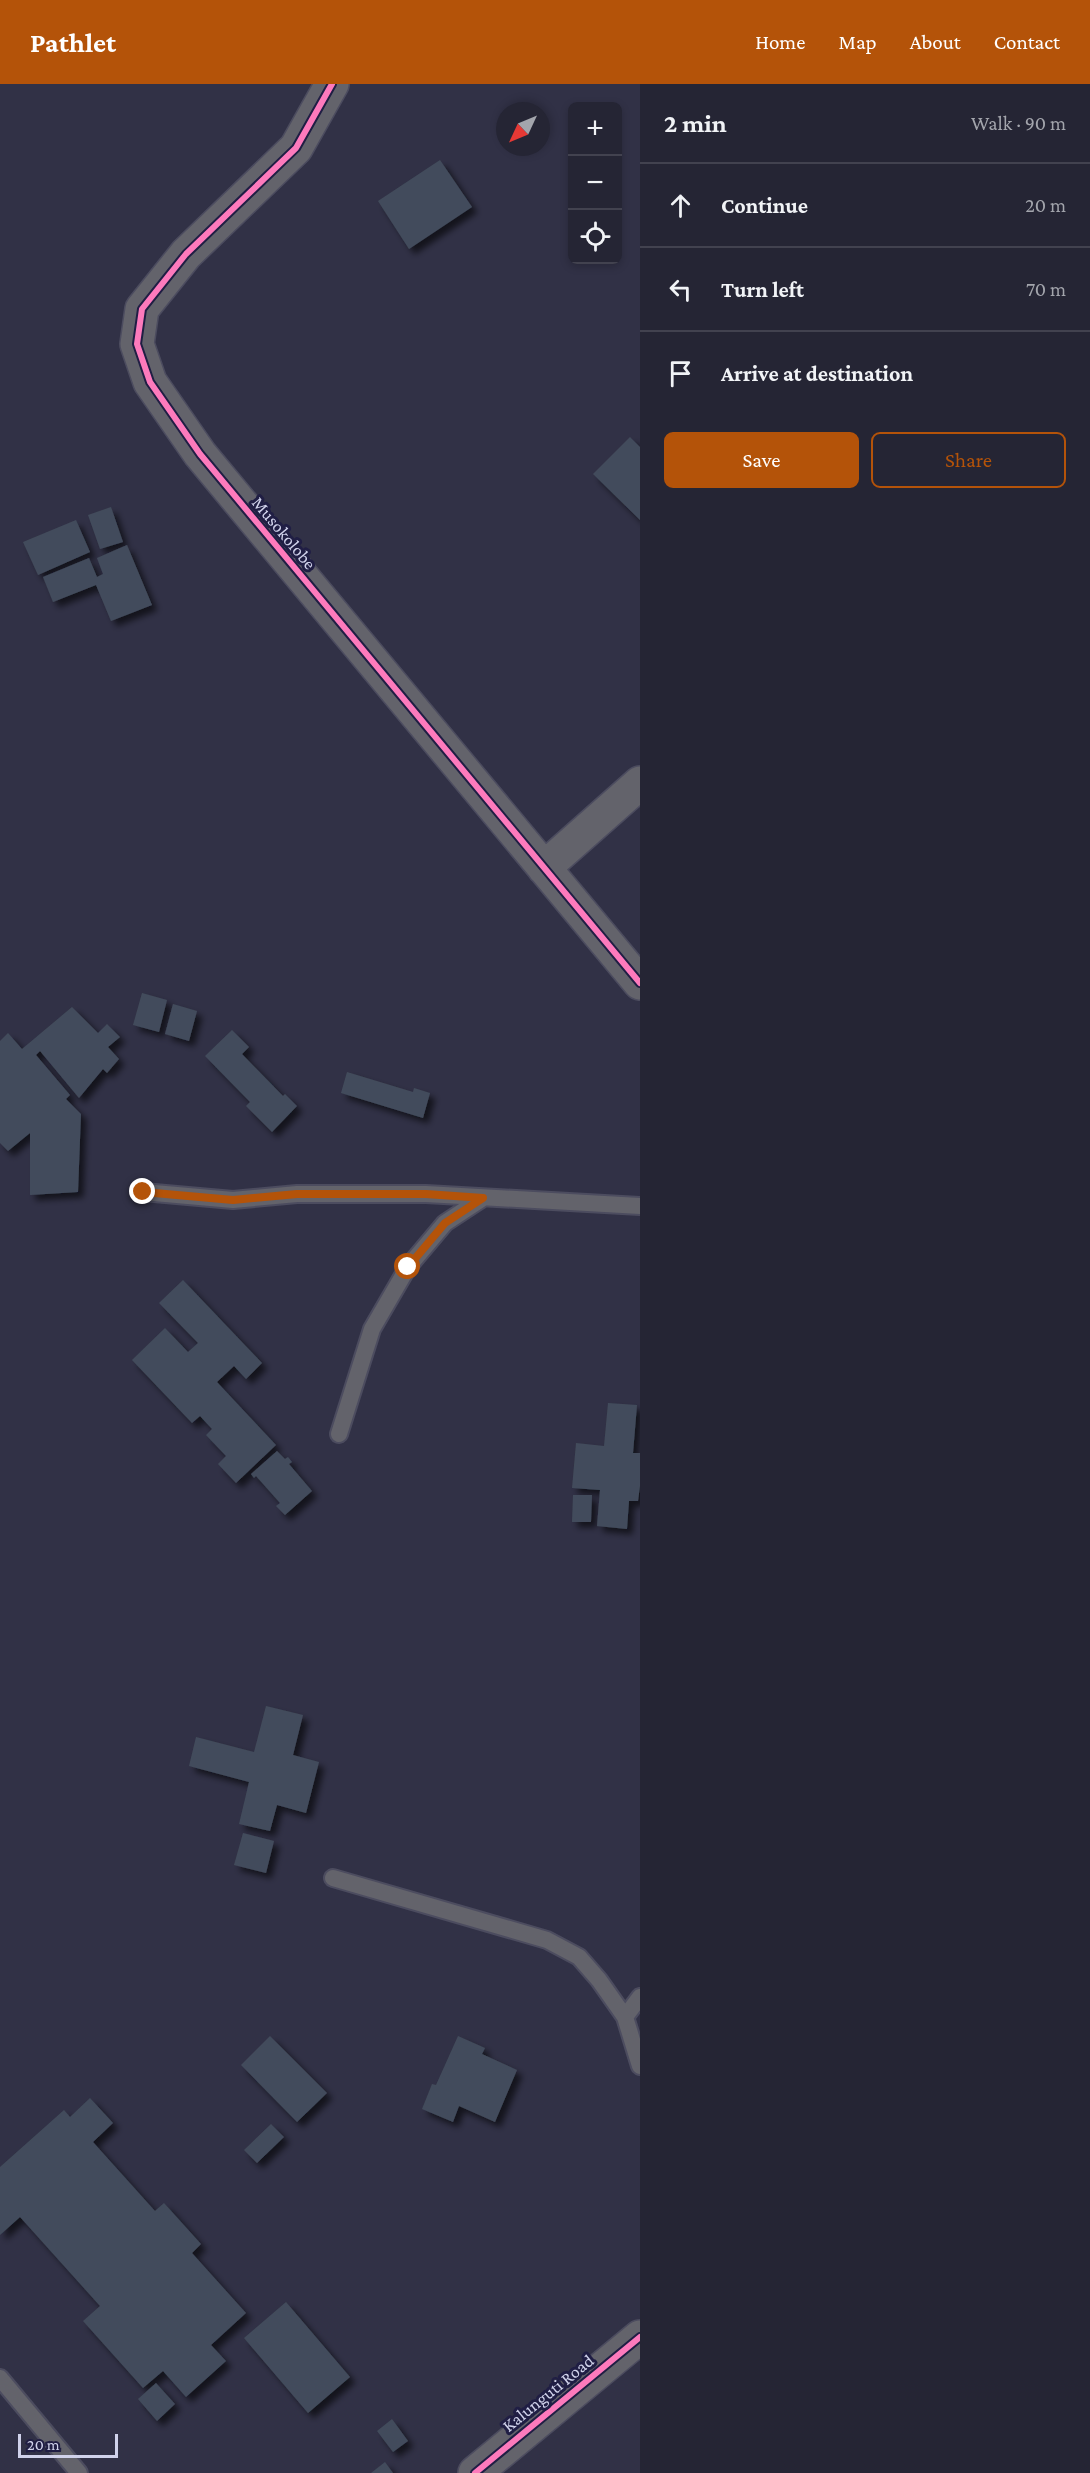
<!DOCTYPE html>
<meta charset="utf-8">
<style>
:root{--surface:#252534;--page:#2d2d3c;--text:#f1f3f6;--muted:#a3a5ac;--line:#42424f;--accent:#b45309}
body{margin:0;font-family:"Crimson Pro",serif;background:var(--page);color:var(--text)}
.controls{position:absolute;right:18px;top:18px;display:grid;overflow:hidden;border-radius:9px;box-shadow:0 3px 9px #0003}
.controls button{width:54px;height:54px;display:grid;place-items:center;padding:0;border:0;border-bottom:2px solid var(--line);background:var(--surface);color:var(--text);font:30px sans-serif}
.compass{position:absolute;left:496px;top:18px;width:54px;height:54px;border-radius:50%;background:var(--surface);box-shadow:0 3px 9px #0003;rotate:226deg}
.scale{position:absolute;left:18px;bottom:15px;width:100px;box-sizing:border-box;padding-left:6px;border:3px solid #d0d2eb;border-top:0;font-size:16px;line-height:21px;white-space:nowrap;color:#d0d2eb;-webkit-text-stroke:4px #201e44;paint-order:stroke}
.stop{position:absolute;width:18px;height:18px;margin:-14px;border:4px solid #b45309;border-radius:50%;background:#fff}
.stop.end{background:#b45309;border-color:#fff;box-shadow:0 2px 6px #0008}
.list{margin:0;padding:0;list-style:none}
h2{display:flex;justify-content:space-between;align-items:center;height:78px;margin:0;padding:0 24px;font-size:26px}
h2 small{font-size:20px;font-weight:400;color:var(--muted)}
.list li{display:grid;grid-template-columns:39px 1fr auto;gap:18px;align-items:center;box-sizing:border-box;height:84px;padding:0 24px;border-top:2px solid var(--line)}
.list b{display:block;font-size:22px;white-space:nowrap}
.list em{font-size:20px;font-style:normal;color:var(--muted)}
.actions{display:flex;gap:12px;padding:18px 24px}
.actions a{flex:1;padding:14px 0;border:2px solid var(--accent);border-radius:9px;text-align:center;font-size:21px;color:var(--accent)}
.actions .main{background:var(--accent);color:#fff}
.icon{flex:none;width:33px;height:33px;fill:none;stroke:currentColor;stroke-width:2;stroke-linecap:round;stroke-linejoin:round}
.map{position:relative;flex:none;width:640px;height:2389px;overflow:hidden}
header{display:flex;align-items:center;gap:36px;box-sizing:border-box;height:84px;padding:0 30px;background:var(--accent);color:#fff}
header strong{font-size:28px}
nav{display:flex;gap:33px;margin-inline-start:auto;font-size:21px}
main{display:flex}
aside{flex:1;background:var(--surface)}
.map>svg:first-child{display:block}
.building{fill:#424c5b;filter:url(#shadow)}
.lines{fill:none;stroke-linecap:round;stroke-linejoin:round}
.lane-casing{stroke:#4c4c5f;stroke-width:20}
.street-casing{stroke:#4c4c5f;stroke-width:36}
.lane{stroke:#63636b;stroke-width:16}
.street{stroke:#63636b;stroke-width:33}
.cycleway-casing{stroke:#201e44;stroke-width:10}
.cycleway{stroke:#fd7abc;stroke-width:6}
.route{stroke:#b45309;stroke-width:8}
.labels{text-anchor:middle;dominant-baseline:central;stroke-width:6;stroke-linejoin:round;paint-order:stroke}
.street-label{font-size:18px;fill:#d0d2eb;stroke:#201e44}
</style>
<header>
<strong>Pathlet</strong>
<nav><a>Home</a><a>Map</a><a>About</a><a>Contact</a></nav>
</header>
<main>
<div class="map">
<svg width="640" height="2389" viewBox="0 0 640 2389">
<defs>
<filter id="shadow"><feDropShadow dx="5.5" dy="5.5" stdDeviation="3" flood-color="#0009"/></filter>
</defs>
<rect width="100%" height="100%" fill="#313146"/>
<path class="building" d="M440 76 472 123 409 165 378 117Z
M630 353 640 363V436L593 390Z
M111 423 123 458 100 465 88 431Z
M76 436 90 468 38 491 23 458Z
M127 461 152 521 111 537 96 501 53 518 43 493 89 474 97 493 103 490 97 474Z
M142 909 167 916 159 948 133 941Z
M173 920 197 927 189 957 165 950Z
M72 923 98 949 107 940 120 953 108 963 119 975 107 989 103 985 79 1014 40 967 36 971 70 1011 66 1015 81 1030 78 1108 30 1111V1049L8 1067 0 1059V957L8 949 22 965Z
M232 946 249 963 242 970 283 1012 285 1010 297 1022 272 1048 246 1022 250 1018 205 972Z
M347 988 413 1008 414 1004 430 1009 423 1034 341 1009Z
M183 1196 262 1279 246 1295 234 1282 217 1298 276 1361 236 1399 218 1380 226 1372 206 1351 212 1345 200 1332 192 1339 132 1276 165 1244 188 1268 198 1259 159 1219Z
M608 1319 637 1321 633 1369H640V1402L638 1417H629L627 1445 597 1442 600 1406 572 1404 576 1359 604 1362Z
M277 1367 285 1375 288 1373 292 1378 289 1380 312 1407 285 1431 276 1422 280 1419 256 1392 254 1394 251 1390Z
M573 1411H592L591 1438H572Z
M266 1622 303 1631 293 1671 319 1678 306 1729 277 1721 270 1747 239 1740 249 1698 189 1682 196 1653 254 1668Z
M243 1749 274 1757 266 1789 234 1781Z
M270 1952 327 2009 297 2038 241 1981Z
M458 1952 485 1964 482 1970 517 1986 495 2038 459 2022 453 2038 422 2025 432 2000 436 2001Z
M90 2014 113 2039 93 2058 155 2127 164 2119 201 2160 192 2169 246 2229 211 2261 226 2277 186 2313 163 2287 143 2304 83 2237 100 2222 20 2133 0 2151V2083L64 2026 70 2033Z
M271 2040 284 2053 257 2079 244 2066Z
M286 2218 350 2293 308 2329 244 2254Z
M156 2299 175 2320 157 2337 138 2315Z
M392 2335 408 2357 393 2368 377 2347Z
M385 2378 393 2389H371Z"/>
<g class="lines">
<g class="lane-casing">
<path id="lane" d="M143 1108 233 1116 297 1110H426L640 1122
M339 1350 372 1245 408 1183 445 1139 483 1114
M333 1794 547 1856 579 1873 599 1896 625 1933 640 1982
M625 1933 640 1913
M0 2294 79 2389"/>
</g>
<g class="street-casing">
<path id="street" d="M332 0 296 64 186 170 142 225 137 260 150 298 200 370 640 899
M544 784 640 699
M475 2389 640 2253"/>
</g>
<use href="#lane" class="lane"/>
<use href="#street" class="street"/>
<g class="cycleway-casing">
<path id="cycleway" d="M332 0 296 64 186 170 142 225 137 260 150 298 200 370 640 899
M475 2389 640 2253"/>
</g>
<use href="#cycleway" class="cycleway"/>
</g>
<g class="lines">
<path class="route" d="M143 1108 233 1116 297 1110H426L483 1114 445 1139 408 1183"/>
</g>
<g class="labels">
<g class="street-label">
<text transform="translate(284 449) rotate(50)">Musokolobe</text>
<text transform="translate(548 2309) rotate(-39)">Kalunguti Road</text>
</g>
</g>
</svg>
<div class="controls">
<button>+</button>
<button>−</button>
<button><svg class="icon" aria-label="locate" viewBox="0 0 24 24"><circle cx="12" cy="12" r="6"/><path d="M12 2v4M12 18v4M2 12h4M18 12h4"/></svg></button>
</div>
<svg class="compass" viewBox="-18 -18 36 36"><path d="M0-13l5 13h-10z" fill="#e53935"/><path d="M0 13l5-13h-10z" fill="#a3a5ac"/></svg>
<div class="scale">20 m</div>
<div class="stop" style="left:408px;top:1183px"></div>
<div class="stop end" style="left:143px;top:1108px"></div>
</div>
<aside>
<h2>2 min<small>Walk · 90 m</small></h2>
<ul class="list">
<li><svg class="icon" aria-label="ahead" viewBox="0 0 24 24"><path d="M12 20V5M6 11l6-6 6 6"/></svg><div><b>Continue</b></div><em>20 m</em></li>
<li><svg class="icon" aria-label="left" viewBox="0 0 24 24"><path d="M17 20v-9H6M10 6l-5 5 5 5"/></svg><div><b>Turn left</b></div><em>70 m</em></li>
<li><svg class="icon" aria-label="arrive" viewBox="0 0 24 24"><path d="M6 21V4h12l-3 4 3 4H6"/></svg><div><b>Arrive at destination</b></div></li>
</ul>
<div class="actions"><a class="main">Save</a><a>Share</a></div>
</aside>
</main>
